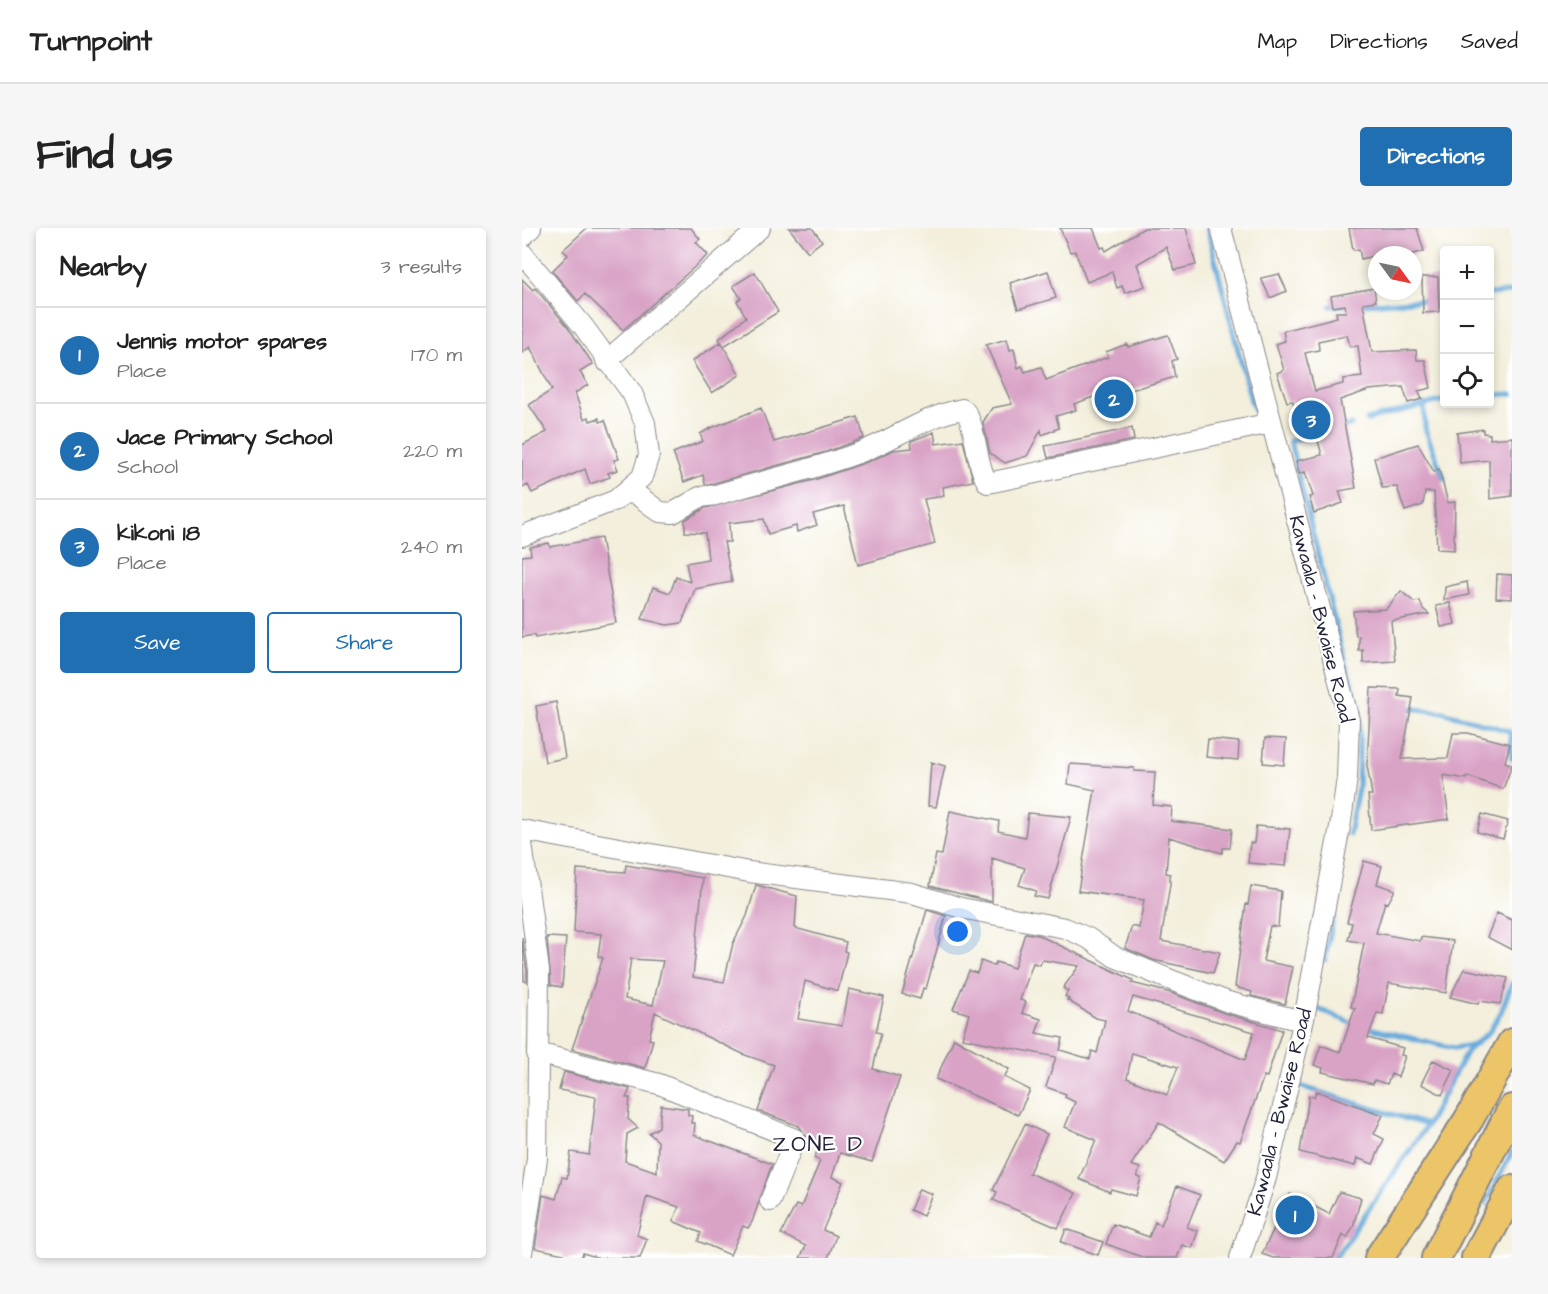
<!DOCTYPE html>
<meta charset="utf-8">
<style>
:root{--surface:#fff;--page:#f6f6f6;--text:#222;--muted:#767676;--line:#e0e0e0;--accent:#1f6fb2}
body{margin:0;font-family:"Architects Daughter",sans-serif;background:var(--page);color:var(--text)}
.controls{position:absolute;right:18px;top:18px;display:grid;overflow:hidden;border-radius:6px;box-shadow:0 3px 9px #0003}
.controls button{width:54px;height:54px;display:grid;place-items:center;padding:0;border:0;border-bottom:2px solid var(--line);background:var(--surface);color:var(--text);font:30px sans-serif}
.compass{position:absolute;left:846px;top:18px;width:54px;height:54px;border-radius:50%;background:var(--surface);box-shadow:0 3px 9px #0003;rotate:123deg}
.you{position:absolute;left:436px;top:704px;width:21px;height:21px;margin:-15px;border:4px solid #fff;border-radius:50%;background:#1a73e8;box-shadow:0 0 0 9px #1a73e833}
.badge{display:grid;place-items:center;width:39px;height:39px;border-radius:50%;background:var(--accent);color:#fff;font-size:20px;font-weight:700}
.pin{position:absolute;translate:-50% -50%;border:3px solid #fff;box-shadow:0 2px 6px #0006}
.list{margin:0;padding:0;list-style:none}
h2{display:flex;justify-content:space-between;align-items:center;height:78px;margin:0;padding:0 24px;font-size:26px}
h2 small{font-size:20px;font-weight:400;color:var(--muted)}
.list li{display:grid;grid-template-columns:39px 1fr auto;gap:18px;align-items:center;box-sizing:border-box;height:96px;padding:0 24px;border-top:2px solid var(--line)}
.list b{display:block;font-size:22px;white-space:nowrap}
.list p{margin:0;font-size:20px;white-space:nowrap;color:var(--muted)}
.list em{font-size:20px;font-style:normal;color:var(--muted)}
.actions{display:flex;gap:12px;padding:18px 24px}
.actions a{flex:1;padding:14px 0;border:2px solid var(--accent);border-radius:6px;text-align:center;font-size:21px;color:var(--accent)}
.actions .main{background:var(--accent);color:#fff}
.icon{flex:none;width:33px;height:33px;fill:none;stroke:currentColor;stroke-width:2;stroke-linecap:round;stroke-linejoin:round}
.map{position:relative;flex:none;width:990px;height:1030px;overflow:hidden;border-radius:6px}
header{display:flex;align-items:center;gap:36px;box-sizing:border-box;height:84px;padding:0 30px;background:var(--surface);border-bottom:2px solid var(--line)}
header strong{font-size:28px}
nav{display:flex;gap:33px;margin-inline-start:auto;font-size:21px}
.intro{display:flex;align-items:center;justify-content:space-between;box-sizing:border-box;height:144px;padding:0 36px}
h1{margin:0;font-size:42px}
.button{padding:15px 27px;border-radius:6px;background:var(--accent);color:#fff;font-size:21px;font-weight:700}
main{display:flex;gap:36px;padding:0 36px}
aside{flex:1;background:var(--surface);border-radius:6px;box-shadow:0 3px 9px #0003}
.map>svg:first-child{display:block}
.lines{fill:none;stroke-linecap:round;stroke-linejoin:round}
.stream{stroke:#67abdc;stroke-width:5}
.building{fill:#d9a3c6;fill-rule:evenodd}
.minor-casing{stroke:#8a888c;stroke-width:22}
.highway-casing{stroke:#8a888c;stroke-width:32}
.minor{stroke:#fff;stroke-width:20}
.highway{stroke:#edc569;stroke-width:28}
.labels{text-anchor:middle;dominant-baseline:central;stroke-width:4.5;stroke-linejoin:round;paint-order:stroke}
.street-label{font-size:20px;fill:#22223b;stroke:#fff}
.quarter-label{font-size:22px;letter-spacing:1.5px;fill:#22223b;stroke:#fff}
</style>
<header>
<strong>Turnpoint</strong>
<nav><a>Map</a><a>Directions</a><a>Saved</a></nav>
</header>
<div class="intro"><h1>Find us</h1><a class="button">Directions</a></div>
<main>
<aside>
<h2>Nearby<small>3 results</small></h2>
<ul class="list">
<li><span class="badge">1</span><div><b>Jennis motor spares</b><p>Place</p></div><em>170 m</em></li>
<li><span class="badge">2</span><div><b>Jace Primary School</b><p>School</p></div><em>220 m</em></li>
<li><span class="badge">3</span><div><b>kikoni 18</b><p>Place</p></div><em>240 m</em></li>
</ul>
<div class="actions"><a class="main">Save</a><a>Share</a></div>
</aside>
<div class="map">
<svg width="990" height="1030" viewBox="0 0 990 1030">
<rect width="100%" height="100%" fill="#fff"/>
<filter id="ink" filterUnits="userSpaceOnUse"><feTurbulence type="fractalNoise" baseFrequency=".0167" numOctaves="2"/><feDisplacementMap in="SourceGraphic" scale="12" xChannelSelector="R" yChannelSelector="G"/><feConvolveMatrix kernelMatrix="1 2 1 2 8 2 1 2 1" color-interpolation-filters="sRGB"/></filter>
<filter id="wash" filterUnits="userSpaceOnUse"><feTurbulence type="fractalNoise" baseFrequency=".008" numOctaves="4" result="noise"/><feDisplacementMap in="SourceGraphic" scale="24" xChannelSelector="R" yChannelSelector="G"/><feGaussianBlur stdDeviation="1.35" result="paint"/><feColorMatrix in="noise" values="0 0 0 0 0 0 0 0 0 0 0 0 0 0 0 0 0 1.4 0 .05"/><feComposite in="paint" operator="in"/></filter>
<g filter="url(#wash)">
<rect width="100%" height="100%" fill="#f3efdc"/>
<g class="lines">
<path class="stream" d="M685 0 729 173 738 193
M968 66 990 64
M809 78 922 71
M968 167 990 166
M902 176 903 200 922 251
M845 192 922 172
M816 200 829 197
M798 205 768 213 824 439 838 478 836 560 827 606
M885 480 921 484 987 503 990 512
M989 511 990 531
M803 732 817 659
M794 780 834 797
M843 799 932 820 954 816
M775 852 774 857 905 897
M963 976 990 924
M813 1030 905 897 945 823 967 804 979 784 990 755"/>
</g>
<g id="blocks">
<path class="building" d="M65 0H169L178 11 174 14 186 27 101 102 63 66 56 73 30 43 46 27 41 22Z
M267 0H290L300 13 286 24Z
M538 0H571L579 20 582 19 584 23 622 0H664L674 37 653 42 644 19 615 36 623 58 603 65 600 58 595 60 590 44 565 54 553 23 548 24Z
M827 0H895L902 23 888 27H855L839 31 837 21 831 22Z
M526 43 534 70 496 81 488 55Z
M233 44 256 84 202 118 197 111 224 89 215 73 219 70 211 58Z
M757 46 765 63 748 70 739 50Z
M900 49H916L917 84 901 85Z
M0 51 11 62 13 60 46 99 71 136 58 144 66 157 53 165 62 191 67 189 68 193 77 190 78 194 83 192 97 231 92 232 96 242 86 245 88 249 68 256 63 241 10 265 6 257 0 260V217L25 204 7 177 30 162 8 119 0 125Z
M852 60 854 73 841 75 850 124 894 122 895 132H903L909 160 896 163 900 171 886 175 881 159 847 162 818 172 834 260 817 263 821 275 792 285 787 269 791 268 783 244 777 246 774 233 800 227 793 202 776 204 771 173 765 174 755 145 762 142 754 116 763 113 761 103 815 89 814 84H824L823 77 811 79 809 68ZM825 107 828 119 836 118 840 149 821 151V156L793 163 783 125 797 122 796 113Z
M646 107 655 131 650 133 653 149 609 162 607 156 552 176 554 182 534 188 537 200 520 207 519 202 505 228 483 235 468 225 461 194 470 180 490 176 464 117 485 111 488 122 492 121 496 140 500 138 503 144 519 139 524 152 586 129 584 124 605 116 606 119Z
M199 114 218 147 190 165 170 133Z
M239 180 252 214 336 189 342 210 304 224 192 255 183 256 181 247 162 254 151 225 181 213 178 206 189 200Z
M610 200 612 212 526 230 523 218Z
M961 201V205L968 206V211L990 209V268L968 271 967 232 938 235 935 205Z
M412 204 414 216 441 212 451 253 421 259 422 268 402 271 413 316 336 337 322 278 291 286 295 297 275 304 274 298 246 306 242 291 207 295 208 314H202L210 354 173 361 160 395 145 397 120 391 131 359 148 365 154 349 168 354 164 335 186 331 183 305 163 304V292L183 280 292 252 348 233 372 222 390 220 389 213Z
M896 216 912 244 917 241 926 275 933 274 932 322 915 321 912 264H903L901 277 883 283 875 259 860 260 852 230Z
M79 310 94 395 13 410 12 407 0 409V328L9 327 8 319 27 315 28 319Z
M975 346 990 347V371L974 370Z
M945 354 947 367 922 372 923 359Z
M879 363 892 374 898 373 901 381 907 386 869 393 873 433 841 435V422L837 423V408H834L831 383 864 381Z
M928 375 933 396 919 399 914 378Z
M849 460 878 461 877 468 891 470 880 531 926 530 931 505H946L988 516 983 534 990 537 981 561 945 548 944 551 921 547 927 591 849 602 846 567H850L845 537Z
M34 474 43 530 23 534 14 478Z
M743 510 764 511 762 537 741 535Z
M686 511 717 514 716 532 684 529Z
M409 534 423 538 414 579 406 578Z
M548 536 612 540V543L633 544 631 577 650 579 649 593 710 601 708 620H701L700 625 647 609 644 645 648 646V656L639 713 698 724 691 745 631 732 603 720 610 698 617 700 622 672 556 663 573 562 546 556Z
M428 583 477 593 476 603 503 609 506 585 549 589 526 671 512 668 514 663 497 657 503 640 470 630V674L408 658 414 626 420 627Z
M960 586 986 593 981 611 955 604Z
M734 598 768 601 764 638 726 635 728 615H732Z
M842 633 860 638 855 656 873 662 866 675 863 674 854 705 898 713 899 709 931 713 924 765 867 755 861 786 855 785 846 810 881 820 879 827 883 828 876 849 869 846 865 856 852 852 851 856 800 844 801 840 792 837 799 817 818 824 833 780 829 779 842 715 826 712 830 695 825 694Z
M104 637 181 650 171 749 202 754 211 715 225 688 234 657 275 668 273 700 324 714 322 723 325 724 316 763 283 753 276 791 320 798 327 761 362 769 354 804 359 805 351 841 378 849 350 934 318 925 310 949 321 954 301 1002 314 1008 306 1030H278L284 1018 259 1006 274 977 279 979 298 933 292 930 298 918 294 916 296 912 285 909 277 898 236 883 252 837 223 827 133 784 127 811 131 812 123 840 50 821 81 730 76 728 79 706 52 704 55 641 103 644ZM109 731 141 733 131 777 103 771Z
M729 658 759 663 756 699 748 698 741 733 771 739 763 776 729 768 730 764 713 759 724 676 726 677Z
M405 682 424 688 404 761 401 760 398 771 380 766Z
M975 685 990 692V722L965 709Z
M503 705 516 707 611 752 610 755 649 765 702 785 760 802 745 849 742 848 718 914 715 913 702 933 637 894 609 937 618 940 615 949 619 950 614 968 589 961 588 964 557 951 574 912 543 899 553 874 543 869 544 866 524 859 534 829 440 810 447 786 431 781 447 743 455 745 459 733 472 738 474 734 492 740ZM520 732 557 738 541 760 546 763 543 768 547 771 545 772 574 790 583 792 575 825 570 823 568 831 538 822 541 810 514 805 519 791 500 785 504 774 498 772 511 735 518 737ZM611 769 732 804 723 832 606 783ZM610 825 656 839 645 867 605 850Z
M0 709 5 743V754L2 753Z
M25 709 44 710 40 759 29 757Z
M942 741 986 750 978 776 957 773 956 776 928 769Z
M432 810 487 841 482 849 508 862 496 887 414 851Z
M911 832 932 842 920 867 899 856Z
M42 844 108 861 104 870H108L106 891 116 900 105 906 103 933 135 944 136 913 127 905 137 899 139 877 166 881V887L170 888 169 895H173L172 907 250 936 230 994 226 1000 221 998 208 1027 176 1013 179 1005 151 993 157 979 125 968 115 1007 125 1011 118 1030H77L61 1025 59 1030H41L42 1026 13 1020 21 967 34 971 40 949 45 950 49 924 67 927 74 869 37 862Z
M794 863 861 887 852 906 862 911 851 936 835 930 833 938 778 924 787 868 792 869Z
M503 896 525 906 507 945 554 965 536 1000 471 972 475 964 471 962Z
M655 958 678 967 665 999 676 1003 670 1020 660 1017 655 1030H623L584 1016 591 996 627 1009 633 994 639 997Z
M397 961 410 966 401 988 388 982Z
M817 964 839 970 831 999 825 1010 821 1007 811 1030H751L740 1026 768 966 807 986Z
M544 1001 581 1014 576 1027 539 1014Z"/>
</g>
</g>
<g filter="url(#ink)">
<use href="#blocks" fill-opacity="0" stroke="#8a888c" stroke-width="1.5"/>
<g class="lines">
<g class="minor-casing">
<path id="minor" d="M699 0 827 492 825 550 819 593 782 791 744 950 718 1030
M0 9 9 0
M0 25 61 98 110 165 123 195 127 227 120 249 94 272 0 308
M84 133 238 0
M104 265 114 266 138 284 151 285 178 269 194 267C243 252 296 241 344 222 377 208 405 188 440 181 454 188 453 238 466 255L740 197 747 187
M0 602 227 644 390 665 439 680 543 700 566 710 593 729 649 752 706 774 768 790 782 791
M0 615 17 742 15 931 0 1025
M15 825 137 856 273 911 248 973"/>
</g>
<g class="highway-casing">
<path id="highway" d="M857 1030 947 891 990 815
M914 1030 990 881
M954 1030 990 962"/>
</g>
<use href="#minor" class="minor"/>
<use href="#highway" class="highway"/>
</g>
</g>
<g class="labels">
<g class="street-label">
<text transform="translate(799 391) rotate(76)">Kawaala - Bwaise Road</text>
<text transform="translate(758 884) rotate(-76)">Kawaala - Bwaise Road</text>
</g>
<g class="quarter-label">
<text x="296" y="916">ZONE D</text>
</g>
</g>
</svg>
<div class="controls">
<button>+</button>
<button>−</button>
<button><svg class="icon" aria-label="locate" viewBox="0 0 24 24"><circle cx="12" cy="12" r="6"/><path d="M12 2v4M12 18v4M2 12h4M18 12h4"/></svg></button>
</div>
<svg class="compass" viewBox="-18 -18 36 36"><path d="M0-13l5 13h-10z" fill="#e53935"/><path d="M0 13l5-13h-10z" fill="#767676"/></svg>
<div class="you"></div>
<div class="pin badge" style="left:773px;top:987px">1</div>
<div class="pin badge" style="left:592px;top:171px">2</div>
<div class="pin badge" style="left:789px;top:192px">3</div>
</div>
</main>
